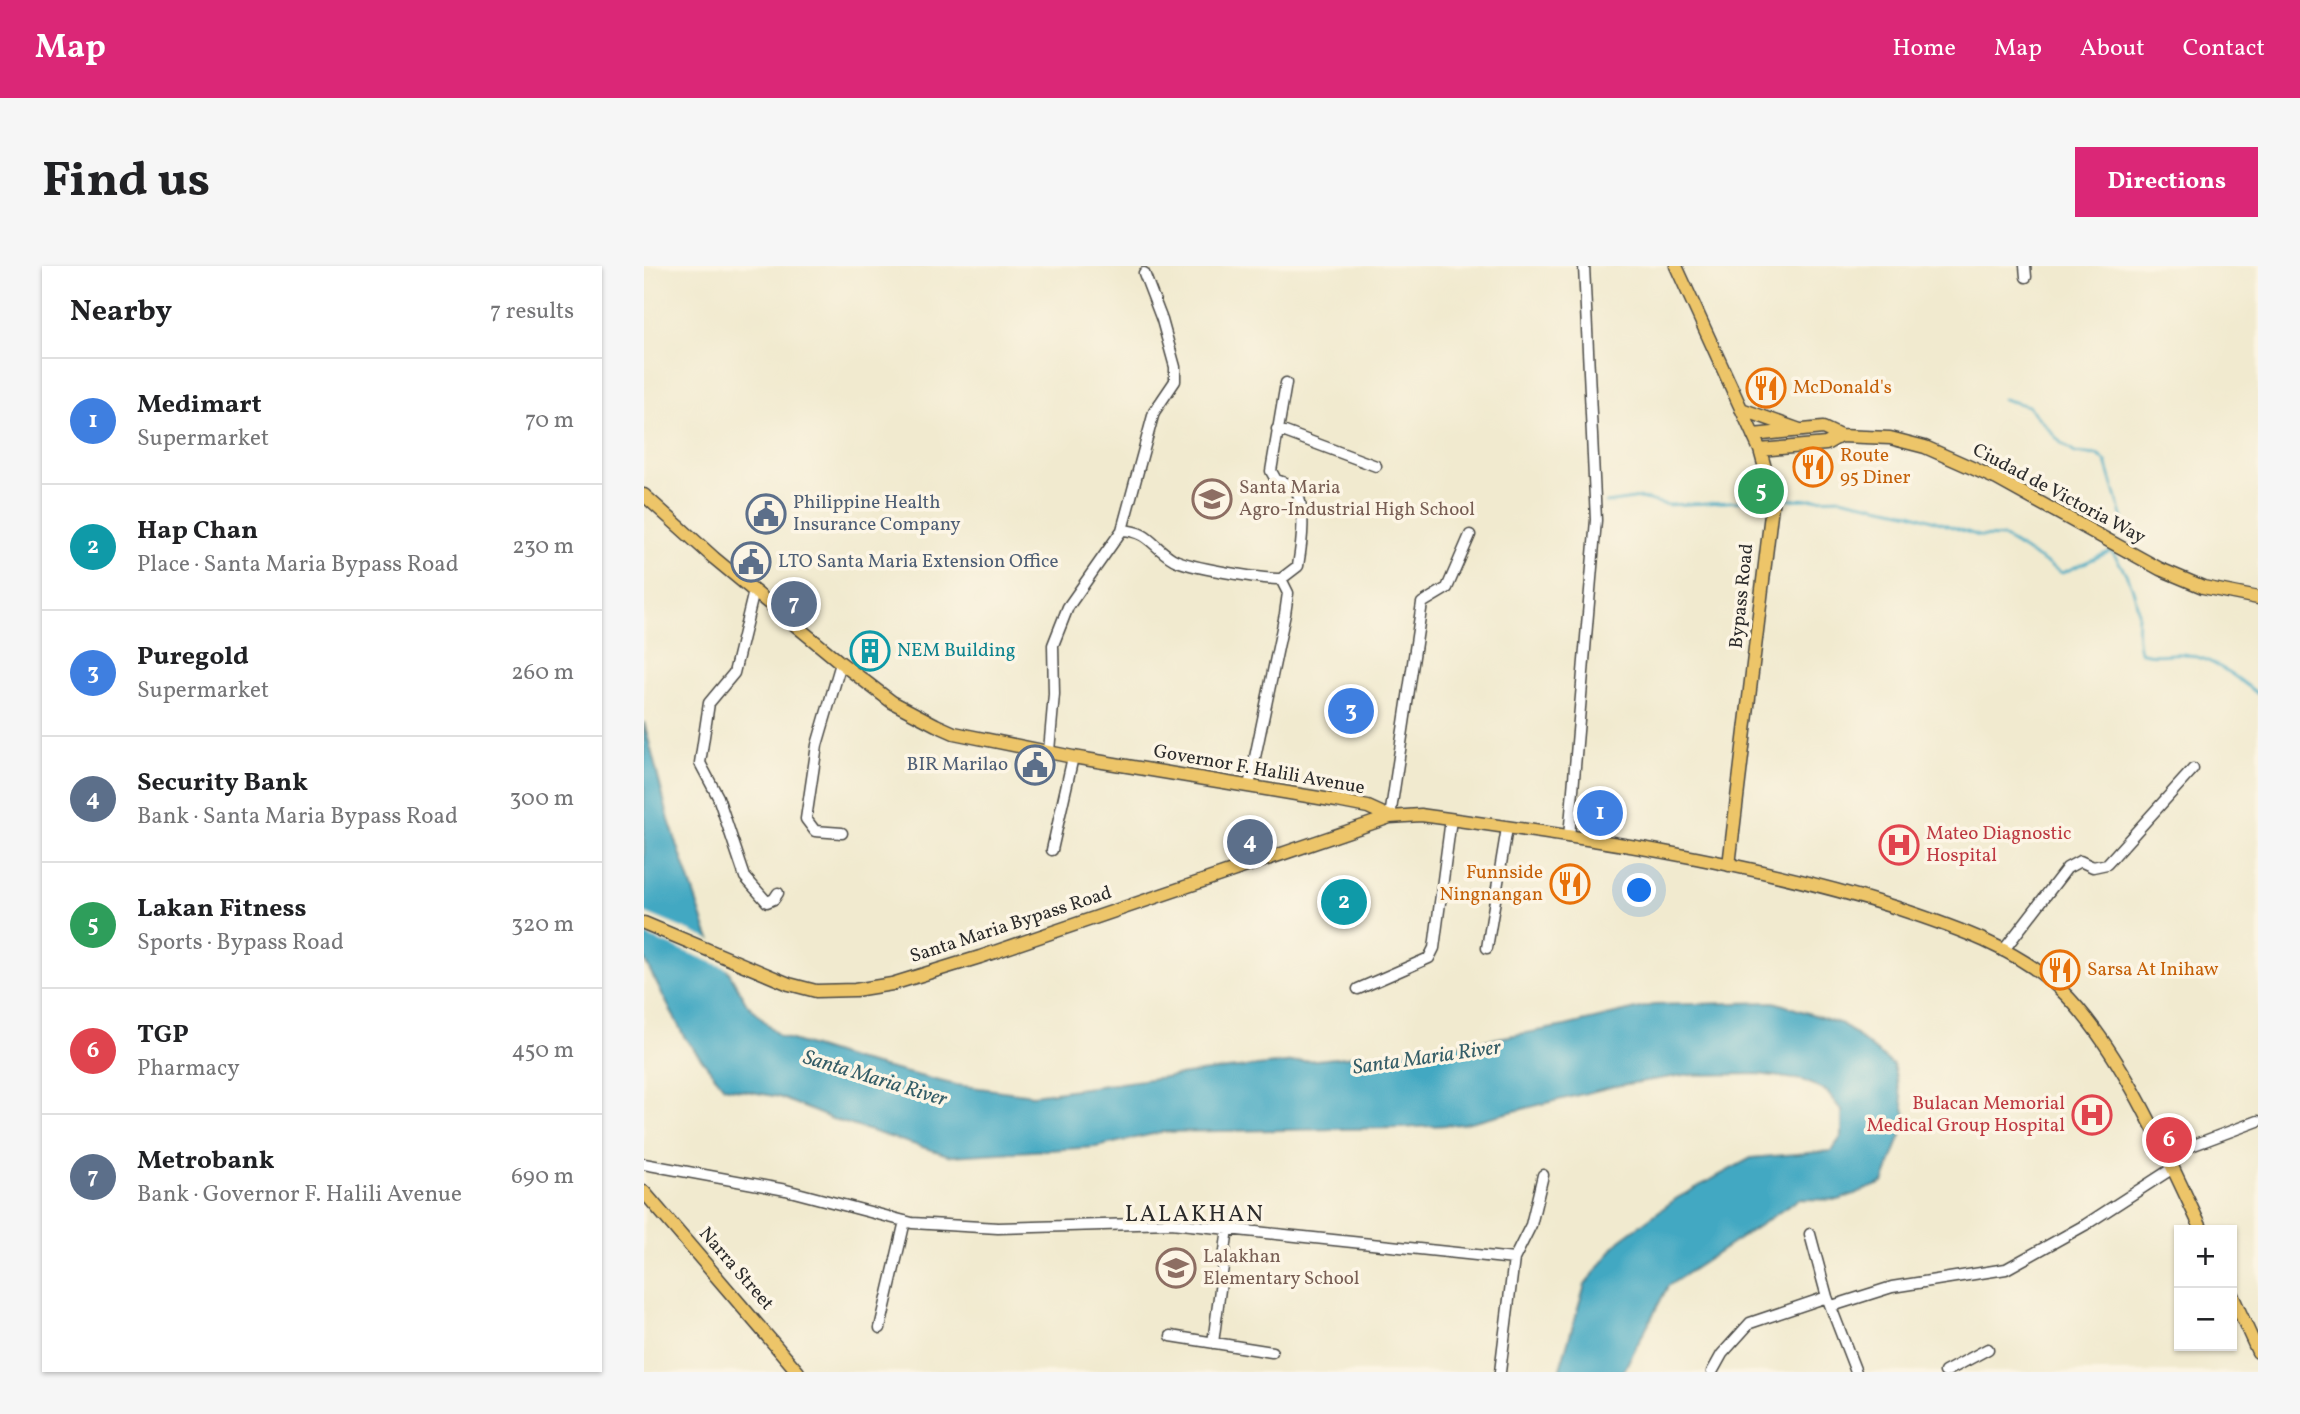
<!DOCTYPE html>
<meta charset="utf-8">
<style>
:root{--surface:#fff;--page:#f6f6f6;--text:#202124;--muted:#757577;--line:#e0e0e0;--accent:#db2777}
body{margin:0;font-family:Vollkorn,serif;background:var(--page);color:var(--text)}
.controls{position:absolute;right:21px;bottom:21px;display:grid;overflow:hidden;border-radius:0px;box-shadow:0 2px 5px #0004}
.controls button{width:63px;height:63px;display:grid;place-items:center;padding:0;border:0;border-bottom:2px solid var(--line);background:var(--surface);color:var(--text);font:35px sans-serif}
.you{position:absolute;left:996px;top:625px;width:24px;height:24px;margin:-18px;border:5px solid #fff;border-radius:50%;background:#1a73e8;box-shadow:0 0 0 10px #1a73e833}
.badge{display:grid;place-items:center;width:46px;height:46px;border-radius:50%;background:var(--accent);color:#fff;font-size:23px;font-weight:700}
.pin{position:absolute;translate:-50% -50%;border:4px solid #fff;box-shadow:0 2px 7px #0006}
.list{margin:0;padding:0;list-style:none}
h2{display:flex;justify-content:space-between;align-items:center;height:91px;margin:0;padding:0 28px;font-size:30px}
h2 small{font-size:23px;font-weight:400;color:var(--muted)}
.list li{display:grid;grid-template-columns:46px 1fr auto;gap:21px;align-items:center;box-sizing:border-box;height:126px;padding:0 28px;border-top:2px solid var(--line)}
.list b{display:block;font-size:26px;white-space:nowrap}
.list p{margin:0;font-size:23px;white-space:nowrap;color:var(--muted)}
.list em{font-size:23px;font-style:normal;color:var(--muted)}
.map{position:relative;flex:none;width:1614px;height:1106px;overflow:hidden;border-radius:0px}
header{display:flex;align-items:center;gap:42px;box-sizing:border-box;height:98px;padding:0 35px;background:var(--accent);color:#fff}
header strong{font-size:33px}
nav{display:flex;gap:38px;margin-inline-start:auto;font-size:24px}
.intro{display:flex;align-items:center;justify-content:space-between;box-sizing:border-box;height:168px;padding:0 42px}
h1{margin:0;font-size:49px}
.button{padding:18px 32px;border-radius:0px;background:var(--accent);color:#fff;font-size:24px;font-weight:700}
main{display:flex;gap:42px;padding:0 42px}
aside{flex:1;background:var(--surface);border-radius:0px;box-shadow:0 2px 5px #0004}
.map>svg:first-child{display:block}
.water{fill:#42a8c2;stroke:#366a76;stroke-width:2}
.pier{fill:#f1eacf}
.lines{fill:none;stroke-linecap:round;stroke-linejoin:round}
.stream{stroke:#42a8c2;stroke-width:2.5}
.minor-casing{stroke:#494844;stroke-width:13}
.major-casing{stroke:#494844;stroke-width:15}
.minor{stroke:#fff;stroke-width:10}
.major{stroke:#edc569;stroke-width:12}
.labels{text-anchor:middle;dominant-baseline:central;stroke-width:7;stroke-linejoin:round;paint-order:stroke}
.food-label{font-size:19px;fill:#c56008;stroke:#fcf5e5;text-anchor:start}
.education-label{font-size:19px;fill:#785e54;stroke:#fcf5e5;text-anchor:start}
.street-label{font-size:19px;fill:#2b2b2b;stroke:#fcf5e5}
.service-label{font-size:19px;fill:#4e5e75;stroke:#fcf5e5;text-anchor:start}
.culture-label{font-size:19px;fill:#0d838f;stroke:#fcf5e5;text-anchor:start}
.health-label{font-size:19px;fill:#be3a42;stroke:#fcf5e5;text-anchor:start}
.water-label{font-size:21px;font-style:italic;fill:#345d67;stroke:#fcf5e5}
.quarter-label{font-size:23px;letter-spacing:2px;fill:#2b2b2b;stroke:#fcf5e5}
</style>
<header>
<strong>Map</strong>
<nav><a>Home</a><a>Map</a><a>About</a><a>Contact</a></nav>
</header>
<div class="intro"><h1>Find us</h1><a class="button">Directions</a></div>
<main>
<aside>
<h2>Nearby<small>7 results</small></h2>
<ul class="list">
<li><span class="badge" style="background:#3f7fe0">1</span><div><b>Medimart</b><p>Supermarket</p></div><em>70 m</em></li>
<li><span class="badge" style="background:#0f9aa8">2</span><div><b>Hap Chan</b><p>Place · Santa Maria Bypass Road</p></div><em>230 m</em></li>
<li><span class="badge" style="background:#3f7fe0">3</span><div><b>Puregold</b><p>Supermarket</p></div><em>260 m</em></li>
<li><span class="badge" style="background:#5c6f8a">4</span><div><b>Security Bank</b><p>Bank · Santa Maria Bypass Road</p></div><em>300 m</em></li>
<li><span class="badge" style="background:#2e9e5b">5</span><div><b>Lakan Fitness</b><p>Sports · Bypass Road</p></div><em>320 m</em></li>
<li><span class="badge" style="background:#e0444e">6</span><div><b>TGP</b><p>Pharmacy</p></div><em>450 m</em></li>
<li><span class="badge" style="background:#5c6f8a">7</span><div><b>Metrobank</b><p>Bank · Governor F. Halili Avenue</p></div><em>690 m</em></li>
</ul>
</aside>
<div class="map">
<svg width="1614" height="1106" viewBox="0 0 1614 1106">
<rect width="100%" height="100%" fill="#fcf5e5"/>
<filter id="ink" filterUnits="userSpaceOnUse"><feTurbulence type="fractalNoise" baseFrequency=".0143" numOctaves="2"/><feDisplacementMap in="SourceGraphic" scale="14" xChannelSelector="R" yChannelSelector="G"/><feConvolveMatrix kernelMatrix="1 2 1 2 8 2 1 2 1" color-interpolation-filters="sRGB"/></filter>
<filter id="wash" filterUnits="userSpaceOnUse"><feTurbulence type="fractalNoise" baseFrequency=".00686" numOctaves="4" result="noise"/><feDisplacementMap in="SourceGraphic" scale="28" xChannelSelector="R" yChannelSelector="G"/><feGaussianBlur stdDeviation="1.57" result="paint"/><feColorMatrix in="noise" values="0 0 0 0 0 0 0 0 0 0 0 0 0 0 0 0 0 1.4 0 .05"/><feComposite in="paint" operator="in"/></filter>
<g filter="url(#wash)">
<rect width="100%" height="100%" fill="#f1eacf"/>
<path class="water" d="M0 456 25 554 64 669 103 738 135 770 207 793 312 819 389 829 564 805 810 780 921 760 1009 739 1130 736 1198 758 1249 799 1263 853 1239 917 1195 934 1155 933 1024 1020 979 1106H915L941 1019 976 974 1033 932 1107 892 1187 885 1198 870V845L1182 825 1158 814 1114 808 1040 809 971 820 818 858 758 862 518 866 452 881 307 890 188 853 135 831 80 821 41 772 0 693Z"/>
<path class="pier" d="M0 646 72 676 89 705 0 669Z"/>
<g class="lines">
<path class="stream" d="M1359 133 1384 140 1418 178 1431 187 1454 189 1462 196 1480 256
M1135 234 1196 232 1267 247 1335 270 1359 271 1418 307 1467 285C1481 303 1492 324 1494 346 1494 360 1492 372 1496 386 1512 392 1524 386 1540 388 1567 391 1594 412 1614 428
M962 237 996 232 1024 239 1124 234"/>
</g>
</g>
<g filter="url(#ink)">
<g class="lines">
<g class="minor-casing">
<path id="minor" d="M1381 0 1382 11
M633 163 732 200
M478 264 510 146 531 115V101L518 54 500 7
M110 325 90 407 65 437 56 497 74 531 101 611 123 636 130 633 134 627
M197 397 173 479 162 553 171 565 198 567
M405 485 410 428 409 379 424 341 478 264C507 266 507 280 529 293 546 302 617 313 637 313L654 300C658 276 663 242 650 220L632 214 627 205 642 117
M605 520 641 348 644 327 637 313
M746 551 778 337 803 322 826 269
M925 571 952 254 940 0
M408 584 429 491
M843 682 863 562
M1359 685 1423 602 1436 595 1449 601 1463 598 1549 503
M714 723 785 692 790 682 807 553
M1523 889 1614 855
M0 898 142 924 268 957 354 962 527 957 870 993
M1166 968 1183 1031 1212 1106
M1188 1040 1248 1021 1362 1003 1441 959 1529 902
M236 1062 261 955
M527 1070 628 1086
M569 1077 584 962
M856 1106 870 993 887 959 899 909
M1068 1106 1078 1088 1106 1057 1183 1031
M1301 1106 1344 1083"/>
</g>
<g class="major-casing">
<path id="major" d="M1032 0 1116 184 1129 231 1085 599
M1097 143 1156 164
M1109 169 1179 162 1196 170 1246 172 1281 181 1353 213 1516 303 1559 321 1614 332
M1116 184 1182 178 1196 170
M0 229 70 292 197 397 248 436 292 459 310 467 429 491 693 535 724 541 746 551 777 549C937 571 1098 593 1253 642 1310 661 1373 682 1417 724 1476 781 1523 890 1558 964
M0 657 145 718 172 725 211 724 248 718 336 691 746 551
M0 926 154 1106
M1588 1029 1614 1086"/>
</g>
<use href="#minor" class="minor"/>
<use href="#major" class="major"/>
</g>
</g>
<defs>
<g id="restaurant-ring" transform="scale(2.0125)"><circle r="9.5" fill="#fcf5e5" stroke="#e8710a" stroke-width="1.5"/><path d="M-5-6h1v4h1v-4h1v4h1v-4h1v5L-1.5 .5V6h-2V.5L-5-1ZM5-6V6H3V1.5H1.5Q1.5-4 5-6Z" fill="#e8710a"/></g>
<g id="school-ring" transform="scale(2.0125)"><circle r="9.5" fill="#fcf5e5" stroke="#8d6e63" stroke-width="1.5"/><path d="M0-5L7-2L0 1L-7-2ZM-4 1L0 2.5L4 1V4Q0 6-4 4Z" fill="#8d6e63"/></g>
<g id="civic-ring" transform="scale(2.0125)"><circle r="9.5" fill="#fcf5e5" stroke="#5c6f8a" stroke-width="1.5"/><path d="M-.6-6.5H3V-4.5H.6V-3L4-1V1h2V6H-6V1h2V-1L-.6-3ZM-1.2 2.5V6h2.4V2.5Z" fill="#5c6f8a"/></g>
<g id="building-ring" transform="scale(2.0125)"><circle r="9.5" fill="#fcf5e5" stroke="#0f9aa8" stroke-width="1.5"/><path d="M-4-6H4V6H1V3H-1V6H-4ZM-2.5-4.3h1.7v1.8h-1.7ZM.8-4.3h1.7v1.8H.8ZM-2.5-1h1.7V.8h-1.7ZM.8-1h1.7V.8H.8Z" fill="#0f9aa8"/></g>
<g id="hospital-ring" transform="scale(2.0125)"><circle r="9.5" fill="#fcf5e5" stroke="#e0444e" stroke-width="1.5"/><path d="M-5-5h3v3.5h4V-5h3V5h-3V1.5h-4V5h-3Z" fill="#e0444e"/></g>
</defs>
<g fill-rule="evenodd">
<use href="#restaurant-ring" x="1122" y="122"/>
<use href="#restaurant-ring" x="1169" y="201"/>
<use href="#school-ring" x="568" y="233"/>
<use href="#civic-ring" x="122" y="248"/>
<use href="#civic-ring" x="107" y="296"/>
<use href="#building-ring" x="226" y="385"/>
<use href="#civic-ring" x="391" y="499"/>
<use href="#hospital-ring" x="1255" y="579"/>
<use href="#restaurant-ring" x="926" y="618"/>
<use href="#restaurant-ring" x="1416" y="704"/>
<use href="#hospital-ring" x="1448" y="849"/>
<use href="#school-ring" x="532" y="1002"/>
</g>
<g class="labels">
<g class="food-label">
<text x="1149" y="122">McDonald's</text>
<text x="1196" y="190">Route<tspan x="1196" dy="22">95 Diner</tspan></text>
<text x="899" y="607" text-anchor="end">Funnside<tspan x="899" dy="22">Ningnangan</tspan></text>
<text x="1443" y="704">Sarsa At Inihaw</text>
</g>
<g class="education-label">
<text x="595" y="222">Santa Maria<tspan x="595" dy="22">Agro-Industrial High School</tspan></text>
<text x="559" y="991">Lalakhan<tspan x="559" dy="22">Elementary School</tspan></text>
</g>
<g class="street-label">
<text transform="translate(1415 228) rotate(28)">Ciudad de Victoria Way</text>
<text transform="translate(1098 330) rotate(-84)">Bypass Road</text>
<text transform="translate(615 504) rotate(10)">Governor F. Halili Avenue</text>
<text transform="translate(367 659) rotate(-18)">Santa Maria Bypass Road</text>
<text transform="translate(92 1003) rotate(49)">Narra Street</text>
</g>
<g class="service-label">
<text x="149" y="237">Philippine Health<tspan x="149" dy="22">Insurance Company</tspan></text>
<text x="134" y="296">LTO Santa Maria Extension Office</text>
<text x="364" y="499" text-anchor="end">BIR Marilao</text>
</g>
<g class="culture-label">
<text x="253" y="385">NEM Building</text>
</g>
<g class="health-label">
<text x="1282" y="568">Mateo Diagnostic<tspan x="1282" dy="22">Hospital</tspan></text>
<text x="1421" y="838" text-anchor="end">Bulacan Memorial<tspan x="1421" dy="22">Medical Group Hospital</tspan></text>
</g>
<g class="water-label">
<text transform="translate(783 792) rotate(-8)">Santa Maria River</text>
<text transform="translate(231 813) rotate(17)">Santa Maria River</text>
</g>
<g class="quarter-label">
<text x="551" y="949">LALAKHAN</text>
</g>
</g>
</svg>
<div class="controls">
<button>+</button>
<button>−</button>
</div>
<div class="you"></div>
<div class="pin badge" style="left:956px;top:547px;background:#3f7fe0">1</div>
<div class="pin badge" style="left:700px;top:636px;background:#0f9aa8">2</div>
<div class="pin badge" style="left:707px;top:445px;background:#3f7fe0">3</div>
<div class="pin badge" style="left:606px;top:576px;background:#5c6f8a">4</div>
<div class="pin badge" style="left:1117px;top:225px;background:#2e9e5b">5</div>
<div class="pin badge" style="left:1525px;top:874px;background:#e0444e">6</div>
<div class="pin badge" style="left:150px;top:338px;background:#5c6f8a">7</div>
</div>
</main>
